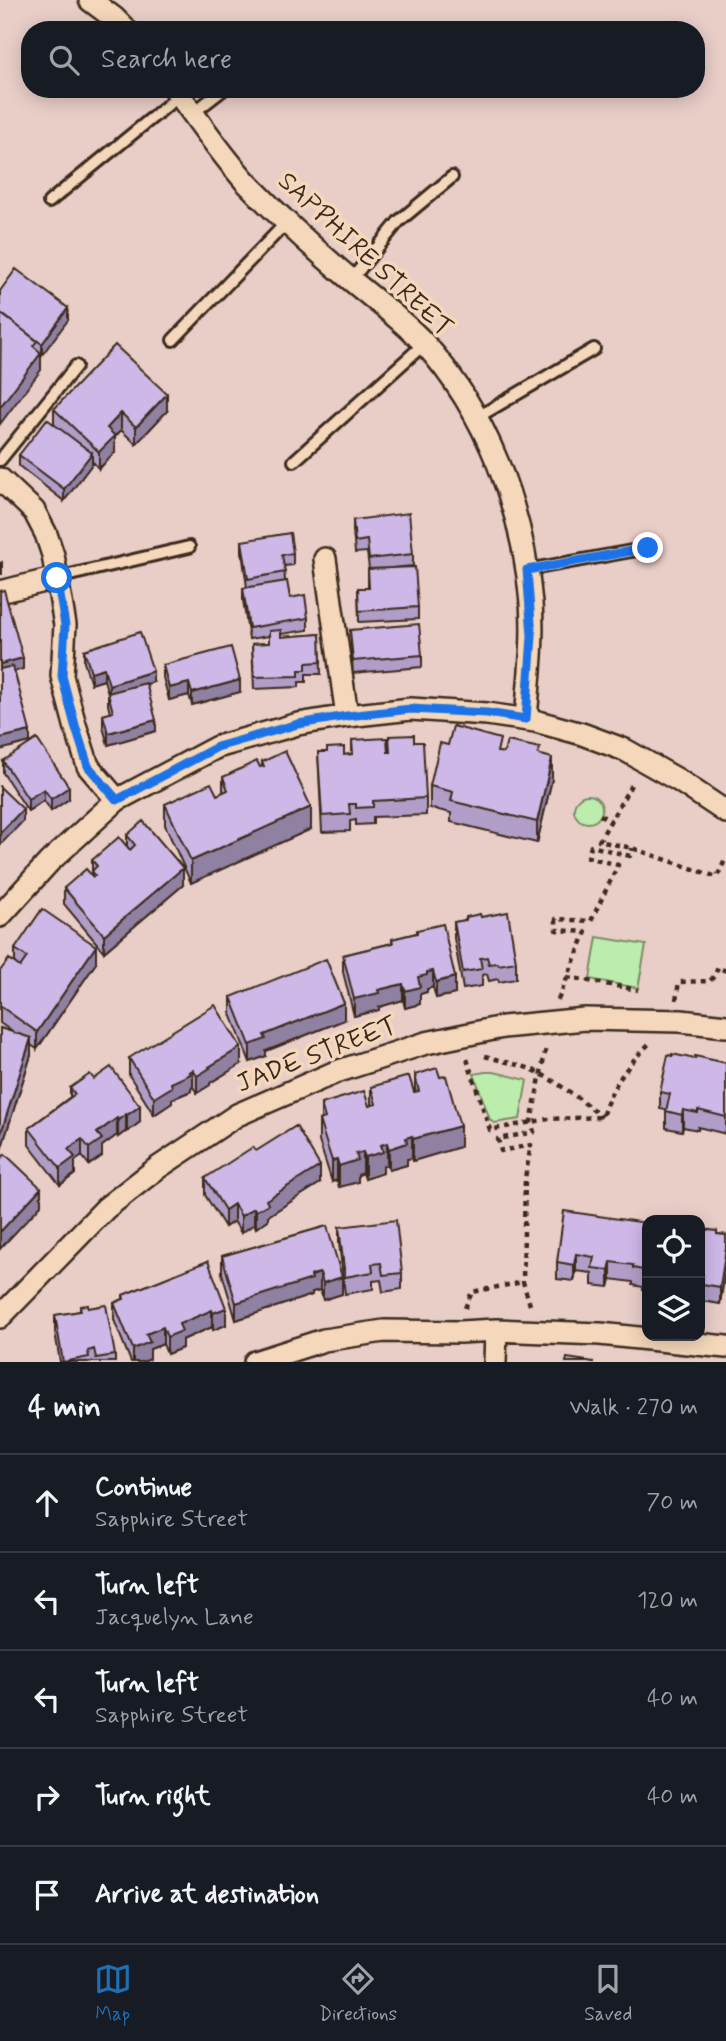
<!DOCTYPE html>
<meta charset="utf-8">
<style>
:root{--surface:#171b24;--page:#20242c;--text:#f1f3f6;--muted:#9ea1a6;--line:#363941;--accent:#1f6fb2}
body{margin:0;font-family:Mynerve,sans-serif;background:var(--page);color:var(--text)}
.controls{position:absolute;right:21px;bottom:21px;display:grid;overflow:hidden;border-radius:14px;box-shadow:0 4px 18px #0003}
.controls button{width:63px;height:63px;display:grid;place-items:center;padding:0;border:0;border-bottom:2px solid var(--line);background:var(--surface);color:var(--text);font:35px sans-serif}
.stop{position:absolute;width:21px;height:21px;margin:-16px;border:5px solid #1a73e8;border-radius:50%;background:#fff}
.stop.end{background:#1a73e8;border-color:#fff;box-shadow:0 2px 7px #0008}
.list{margin:0;padding:0;list-style:none}
h2{display:flex;justify-content:space-between;align-items:center;height:91px;margin:0;padding:0 28px;font-size:30px}
h2 small{font-size:23px;font-weight:400;color:var(--muted)}
.list li{display:grid;grid-template-columns:46px 1fr auto;gap:21px;align-items:center;box-sizing:border-box;height:98px;padding:0 28px;border-top:2px solid var(--line)}
.list b{display:block;font-size:26px;white-space:nowrap}
.list p{margin:0;font-size:23px;white-space:nowrap;color:var(--muted)}
.list em{font-size:23px;font-style:normal;color:var(--muted)}
.icon{flex:none;width:38px;height:38px;fill:none;stroke:currentColor;stroke-width:2;stroke-linecap:round;stroke-linejoin:round}
.map{position:relative;flex:none;width:726px;height:1362px;overflow:hidden}
.search{position:absolute;background:var(--surface);box-shadow:0 4px 18px #0003;left:21px;right:21px;top:21px;height:77px;display:flex;align-items:center;gap:18px;box-sizing:border-box;padding:0 24px;border-radius:28px;color:var(--muted);font-size:26px}
.sheet{height:581px;background:var(--surface)}
nav{display:flex;justify-content:space-around;align-items:center;box-sizing:border-box;height:98px;border-top:2px solid var(--line);background:var(--surface);font-size:19px;color:var(--muted)}
nav a{display:grid;justify-items:center;gap:4px}
nav .on{color:var(--accent)}
.map>svg:first-child{display:block}
.green{fill:#bdedad;stroke:#7c8c66;stroke-width:2}
.lines{fill:none;stroke-linecap:round;stroke-linejoin:round}
.lane-casing{stroke:#3b2a1e;stroke-width:16}
.street-casing{stroke:#3b2a1e;stroke-width:26}
.path{stroke:#3b2a1e;stroke-width:4.5;stroke-dasharray:5 5;stroke-linecap:butt}
.lane{stroke:#f5d8bb;stroke-width:10}
.street{stroke:#f5d8bb;stroke-width:21}
.wall{fill:#b19ec8;stroke:#3b2a1e;stroke-width:2}
.shaded-wall{fill:#9081a2;stroke:#3b2a1e;stroke-width:2}
.building{fill:#ceb8e8;stroke:#3b2a1e;stroke-width:2}
.route{stroke:#1a73e8;stroke-width:9}
.labels{text-anchor:middle;dominant-baseline:central;stroke-width:7;stroke-linejoin:round;paint-order:stroke}
.street-label{font-size:26px;fill:#3b2a1e;stroke:#f5d8bb}
</style>
<div class="map">
<svg width="726" height="1362" viewBox="0 0 726 1362">
<rect width="100%" height="100%" fill="#e9cec8"/>
<filter id="ink" filterUnits="userSpaceOnUse"><feTurbulence type="fractalNoise" baseFrequency=".0143" numOctaves="2"/><feDisplacementMap in="SourceGraphic" scale="14" xChannelSelector="R" yChannelSelector="G"/><feConvolveMatrix kernelMatrix="1 2 1 2 8 2 1 2 1" color-interpolation-filters="sRGB"/></filter>
<g filter="url(#ink)">
<path class="green" d="M574 809a14 14 0 1 1 28 0a14 14 0 1 1-28 0Z
M597 937 646 945 638 988 590 979Z
M485 1072H494L527 1080 520 1119 494 1123 490 1120 474 1074Z"/>
<g class="lines">
<g class="lane-casing">
<path id="lane" d="M193 113 224 89
M49 202 180 95
M351 280 399 221 452 177
M173 340 287 222
M476 418 594 349
M0 460 76 366
M294 461 424 344
M527 570 648 548
M57 578 189 547"/>
</g>
<g class="street-casing">
<path id="street" d="M90 0 114 18 126 30
M175 89C198 120 220 153 246 182 279 216 314 249 351 280 375 300 401 319 423 342 487 412 523 509 531 603 534 641 529 680 526 719
M0 479 34 511 46 534 53 555 65 625 62 676 75 725 88 766 117 800
M325 559 347 716
M0 592 57 578
M0 916 49 862 117 800 217 747 298 724 347 716 411 709 487 714 535 721 582 734 625 750 678 780 726 812
M0 1317 106 1208 156 1169 237 1115 336 1072 426 1043 503 1027 585 1019 681 1021 726 1026
M255 1362 324 1340 384 1331 460 1332 496 1330 600 1334 726 1347
M495 1362 496 1330"/>
</g>
<path class="path" d="M631 785 599 841 632 848 717 877 726 858
M600 815 611 821
M567 977 638 990
M558 1000 586 932 556 930V919L591 921 618 865 588 857 591 846 630 856 632 848
M676 1000 679 982 710 981 715 975 718 967 726 971
M485 1056C501 1061 518 1064 533 1070 558 1082 580 1099 602 1117
M467 1059 490 1130 548 1119 602 1117C611 1087 628 1064 651 1042
M530 1305 523 1282 525 1178 531 1145 501 1151 498 1139 534 1132 531 1122 546 1048
M465 1308 472 1292 523 1282"/>
<use href="#lane" class="lane"/>
<use href="#street" class="street"/>
</g>
<path class="wall" d="M0 291 68 320 41 355V370Z
M54 409 167 411 136 444 121 430 115 437V452L99 469 92 461V464L64 501 19 466V455L54 424Z
M353 520 413 554V566L391 568 418 607V619L359 622 358 588H368V569H369L367 552 355 553 353 531Z
M242 541 293 553V565L284 566 285 581 290 598 308 618V630L281 634V637L320 634 321 674H306V682H299V687L254 689 252 644 269 643V636L249 639 243 600V588L247 587 242 552Z
M350 630 422 655V667L353 673Z
M84 650 153 682 146 684 156 731 108 745 103 727V715L110 713 108 705V693L104 680 91 684 84 662Z
M163 665 240 692 192 705 189 695 169 700 163 677Z
M389 736 414 742 426 798V815L373 817V824L356 825V820L350 821V831L322 832 318 752 344 755 352 754V740L389 752Z
M448 745 504 753 540 755 552 779 537 843 451 822V813L430 808V786Z
M3 761 69 799 51 811 44 800 28 811 3 773Z
M262 762 311 829 191 883 165 825V804L217 795 223 793V777L260 767H262Z
M127 835 183 885 104 952 64 904V888L92 876V860L127 846Z
M481 917 516 962V979L499 982 498 979 489 981 487 974 482 975V986L463 989 454 938V922Z
M417 933 455 994 436 998 433 987 427 989V992L420 994V1004L405 1008 403 1000 379 1007V1010L354 1016 343 972V955L392 943V939Z
M15 949 96 963 37 1049 31 1045V1055L0 1153V1028L14 1033 0 1023V971L15 963Z
M231 997 344 1020 266 1051V1056L250 1062 231 1014Z
M129 1058 241 1064 210 1083V1085L197 1093 193 1087 191 1088V1091L172 1099V1103L154 1115 129 1075Z
M695 1059 726 1063V1134L698 1127V1130L683 1127 682 1131 666 1128V1110L660 1109V1092Z
M415 1075 460 1147 413 1161 412 1158 407 1159V1165L389 1170 387 1165 383 1166V1173L365 1179 363 1173 358 1175V1182L339 1187 337 1180 332 1182 319 1141V1120L321 1119V1104L371 1106V1087L415 1092Z
M94 1079 140 1122 127 1132 126 1131 118 1137 117 1135 102 1146V1156L89 1165 82 1156 75 1161V1174L60 1185 29 1145V1128L70 1097V1088Z
M256 1151 320 1183 268 1216V1220L256 1228 254 1224 241 1233 234 1221 225 1227 205 1195V1178Z
M647 1223V1290H643V1287L633 1285V1282L611 1279 609 1287 592 1285V1273L576 1271 574 1281 557 1279V1262Z
M327 1226 342 1294 323 1300 320 1290 312 1292V1295L236 1320 222 1273V1256Z
M339 1227 402 1273V1289L383 1292 381 1280 373 1281V1289L345 1294 339 1243Z
M700 1232 726 1235V1265L720 1304 702 1301V1291H700Z
M208 1261 226 1325 213 1330 212 1327 182 1340V1348L167 1354 163 1344 150 1349V1359L143 1362H131L114 1320V1303L123 1299V1295Z
M80 1306 88 1308 115 1355V1362H60L55 1332V1315L80 1311Z"/>
<path class="shaded-wall" d="M68 308V320L42 355V344Z
M41 353V370L0 424V407Z
M167 394V411L136 444V427Z
M121 413V430L115 437V452L99 469V452L107 428Z
M92 453V464L64 501V489Z
M2 562V574H0V563Z
M23 658V669L0 676V664Z
M104 668V680L91 684V672Z
M153 671V682L109 697V685Z
M240 680V692L192 705V693Z
M189 683V695L169 700V688Z
M156 720V731L108 745V733Z
M30 731V742L0 750V738Z
M552 758V779L537 843V822Z
M69 787V799L51 811V799Z
M44 789V800L28 811V799Z
M311 807V829L191 883V861Z
M23 809V821L0 845V833Z
M183 868V885L104 952V935Z
M96 946V963L37 1049V1032Z
M433 971V987L427 989V992L420 994V1004L405 1008V991L418 977 427 972Z
M455 977V994L436 998V982Z
M403 984V1000L379 1007V1010L354 1016V999L378 990Z
M344 1003V1020L266 1051V1056L250 1062V1045L264 1035Z
M31 1038V1055L0 1153V1136Z
M241 1047V1064L210 1083V1085L197 1093V1076L209 1067Z
M193 1070V1087L191 1088V1091L172 1099V1103L154 1115V1098L171 1083Z
M140 1106V1122L127 1132V1115Z
M683 1110V1127L682 1131V1115Z
M126 1114V1131L118 1137V1120Z
M117 1118V1135L102 1146V1156L89 1165V1148L97 1133Z
M460 1126V1147L413 1161V1139Z
M412 1136V1158L407 1159V1165L389 1170V1149L406 1138Z
M82 1139V1156L75 1161V1174L60 1185V1168L68 1149Z
M387 1143V1165L383 1166V1173L365 1179V1157L381 1145Z
M363 1152V1173L358 1175V1182L339 1187V1166L356 1154Z
M337 1159V1180L332 1182V1161Z
M320 1166V1183L268 1216V1220L256 1228V1211L266 1200Z
M41 1188V1205L0 1249V1232Z
M234 1204V1221L225 1227V1210Z
M254 1208V1224L241 1233V1216Z
M726 1248V1265L720 1304V1287Z
M576 1254V1271L574 1281V1265Z
M611 1262V1279L609 1287V1270Z
M320 1273V1290L312 1292V1295L236 1320V1303Z
M342 1277V1294L323 1300V1283Z
M226 1308V1325L213 1330V1313Z
M212 1310V1327L182 1340V1348L167 1354V1337L179 1324Z
M163 1327V1344L150 1349V1359L143 1362H133V1349L146 1334Z"/>
<path class="building" d="M16 269 68 308 42 344 0 313V291Z
M1 313 37 341 33 346 41 353 0 407Z
M115 345 167 394 136 427 121 413 107 428 115 436 99 452 54 409Z
M47 419 92 453 64 489 19 455Z
M409 513 413 554 369 559 367 540 355 542 353 520Z
M290 533 293 553 282 555 285 572 248 579 242 541Z
M415 567 418 607 359 611 358 588H369L368 569Z
M287 581 290 598 305 595 308 618 249 628 243 588Z
M4 590 23 658 0 664V591Z
M419 624 422 655 353 661 350 630Z
M281 630V637L320 634 321 662 306 663V670H299V676L254 677 252 644 269 643V631Z
M140 632 153 671 109 685 104 668 91 672 84 650Z
M231 647 240 680 192 693 189 683 169 688 163 665Z
M13 666 30 731 0 738V669Z
M146 683 156 720 108 733 103 715 113 712 108 693Z
M453 726 500 739 497 752 504 753 507 741 540 748 538 754 552 758 537 822 451 801 453 792 430 786 440 743 448 745Z
M414 735V742H423L426 798 373 801V807L356 808V804H349L350 814 322 816 318 752H327V748L344 747V755L353 754 352 740 387 738 388 752H390L389 736Z
M37 739 69 787 51 799 44 789 28 799 3 761Z
M285 751 311 807 191 861 165 804 211 783 217 795 228 790 223 777 257 761 260 767 264 766 262 762Z
M0 787 23 809 0 833Z
M143 821 183 868 104 935 64 888 86 869 93 877 95 875 92 871 97 866 92 860 119 837 130 850 135 845 127 835Z
M42 909 96 946 37 1032 0 1006V971L9 959 20 967 27 957 15 949Z
M508 912 516 962 499 965 498 963 489 964 487 957 480 958 482 969 463 972 454 922 466 920V917L480 914 481 917Z
M443 924 455 977 436 982 433 971 427 972V975L418 977 420 987 405 991 403 984 378 990 379 993 354 999 343 955 393 943 392 939 417 933V930Z
M326 959 344 1003 264 1035 266 1039 250 1045 231 997Z
M215 1005 241 1047 209 1067 210 1068 197 1076 193 1070 189 1072 191 1074 171 1083 172 1087 154 1098 129 1058Z
M0 1028 31 1038 0 1136Z
M672 1054 695 1059V1056L726 1063V1117L698 1110V1113L683 1110 682 1115 666 1111 670 1094 660 1092 668 1055 672 1056Z
M111 1067 140 1106 127 1115 126 1114 118 1120 117 1118 97 1133 102 1139 89 1148 82 1139 68 1149 75 1157 60 1168 29 1128 75 1094 70 1088 90 1074 94 1079Z
M437 1068 440 1077 446 1076 460 1126 413 1139 412 1136 406 1138 407 1143 389 1149 387 1143 381 1145 383 1152 365 1157 363 1152 356 1154 358 1160 339 1166 337 1159 332 1161 319 1120 325 1118 321 1104 364 1091 369 1106 376 1104 371 1087 409 1076 414 1092 419 1091 415 1075Z
M296 1126 320 1166 266 1200 268 1204 256 1211 254 1208 241 1216 234 1204 225 1210 205 1178 253 1147 256 1151Z
M5 1154 41 1188 0 1232V1160Z
M564 1211 647 1223V1273H643V1270L633 1268V1265L611 1262 609 1270 592 1268 594 1257 576 1254 574 1265 557 1262Z
M396 1220 402 1273 383 1275 381 1263 372 1264 373 1272 345 1277 339 1227Z
M327 1226 342 1277 323 1283 320 1273 311 1275 312 1279 236 1303 222 1256Z
M702 1229 717 1231V1234L726 1235V1248L720 1287 702 1284 703 1275 700 1274V1232H702Z
M208 1261 226 1308 213 1313 212 1310 179 1324 182 1331 167 1337 163 1327 146 1334 150 1342 133 1349 114 1303 124 1299 123 1295Z
M88 1305V1308L106 1305 115 1355 96 1358 94 1349 88 1351 89 1357 63 1362 55 1315 81 1311 80 1306Z
M567 1358 594 1362H566Z"/>
</g>
<g class="lines" filter="url(#ink)">
<path class="route" d="M57 578 65 625 62 676 75 725 88 766 117 800 217 747 298 724 347 716 411 709 487 713 526 719 532 636 527 570 648 548"/>
</g>
<g class="labels">
<g class="street-label">
<text transform="translate(365 255) rotate(43)">SAPPHIRE STREET</text>
<text transform="translate(317 1055) rotate(-21)">JADE STREET</text>
</g>
</g>
</svg>
<div class="controls">
<button><svg class="icon" aria-label="locate" viewBox="0 0 24 24"><circle cx="12" cy="12" r="6"/><path d="M12 2v4M12 18v4M2 12h4M18 12h4"/></svg></button>
<button><svg class="icon" aria-label="layers" viewBox="0 0 24 24"><path d="M12 4l9 5-9 5-9-5zM3 14l9 5 9-5"/></svg></button>
</div>
<div class="stop" style="left:57px;top:578px"></div>
<div class="stop end" style="left:648px;top:548px"></div>
<div class="search"><svg class="icon" aria-label="search" viewBox="0 0 24 24"><circle cx="10" cy="10" r="6"/><path d="M15 15l6 6"/></svg>Search here</div>
</div>
<section class="sheet">
<h2>4 min<small>Walk · 270 m</small></h2>
<ul class="list">
<li><svg class="icon" aria-label="ahead" viewBox="0 0 24 24"><path d="M12 20V5M6 11l6-6 6 6"/></svg><div><b>Continue</b><p>Sapphire Street</p></div><em>70 m</em></li>
<li><svg class="icon" aria-label="left" viewBox="0 0 24 24"><path d="M17 20v-9H6M10 6l-5 5 5 5"/></svg><div><b>Turn left</b><p>Jacquelyn Lane</p></div><em>120 m</em></li>
<li><svg class="icon" aria-label="left" viewBox="0 0 24 24"><path d="M17 20v-9H6M10 6l-5 5 5 5"/></svg><div><b>Turn left</b><p>Sapphire Street</p></div><em>40 m</em></li>
<li><svg class="icon" aria-label="right" viewBox="0 0 24 24"><path d="M7 20v-9h11M14 6l5 5-5 5"/></svg><div><b>Turn right</b></div><em>40 m</em></li>
<li><svg class="icon" aria-label="arrive" viewBox="0 0 24 24"><path d="M6 21V4h12l-3 4 3 4H6"/></svg><div><b>Arrive at destination</b></div></li>
</ul>
</section>
<nav>
<a class="on"><svg class="icon" aria-label="map" viewBox="0 0 24 24"><path d="M3 6l6-2 6 2 6-2v14l-6 2-6-2-6 2zM9 4v14M15 6v14"/></svg>Map</a>
<a><svg class="icon" aria-label="directions" viewBox="0 0 24 24"><path d="M12 3l9 9-9 9-9-9zM9 14v-3h6M13 9l2 2-2 2"/></svg>Directions</a>
<a><svg class="icon" aria-label="saved" viewBox="0 0 24 24"><path d="M7 4h10v16l-5-4-5 4z"/></svg>Saved</a>
</nav>
